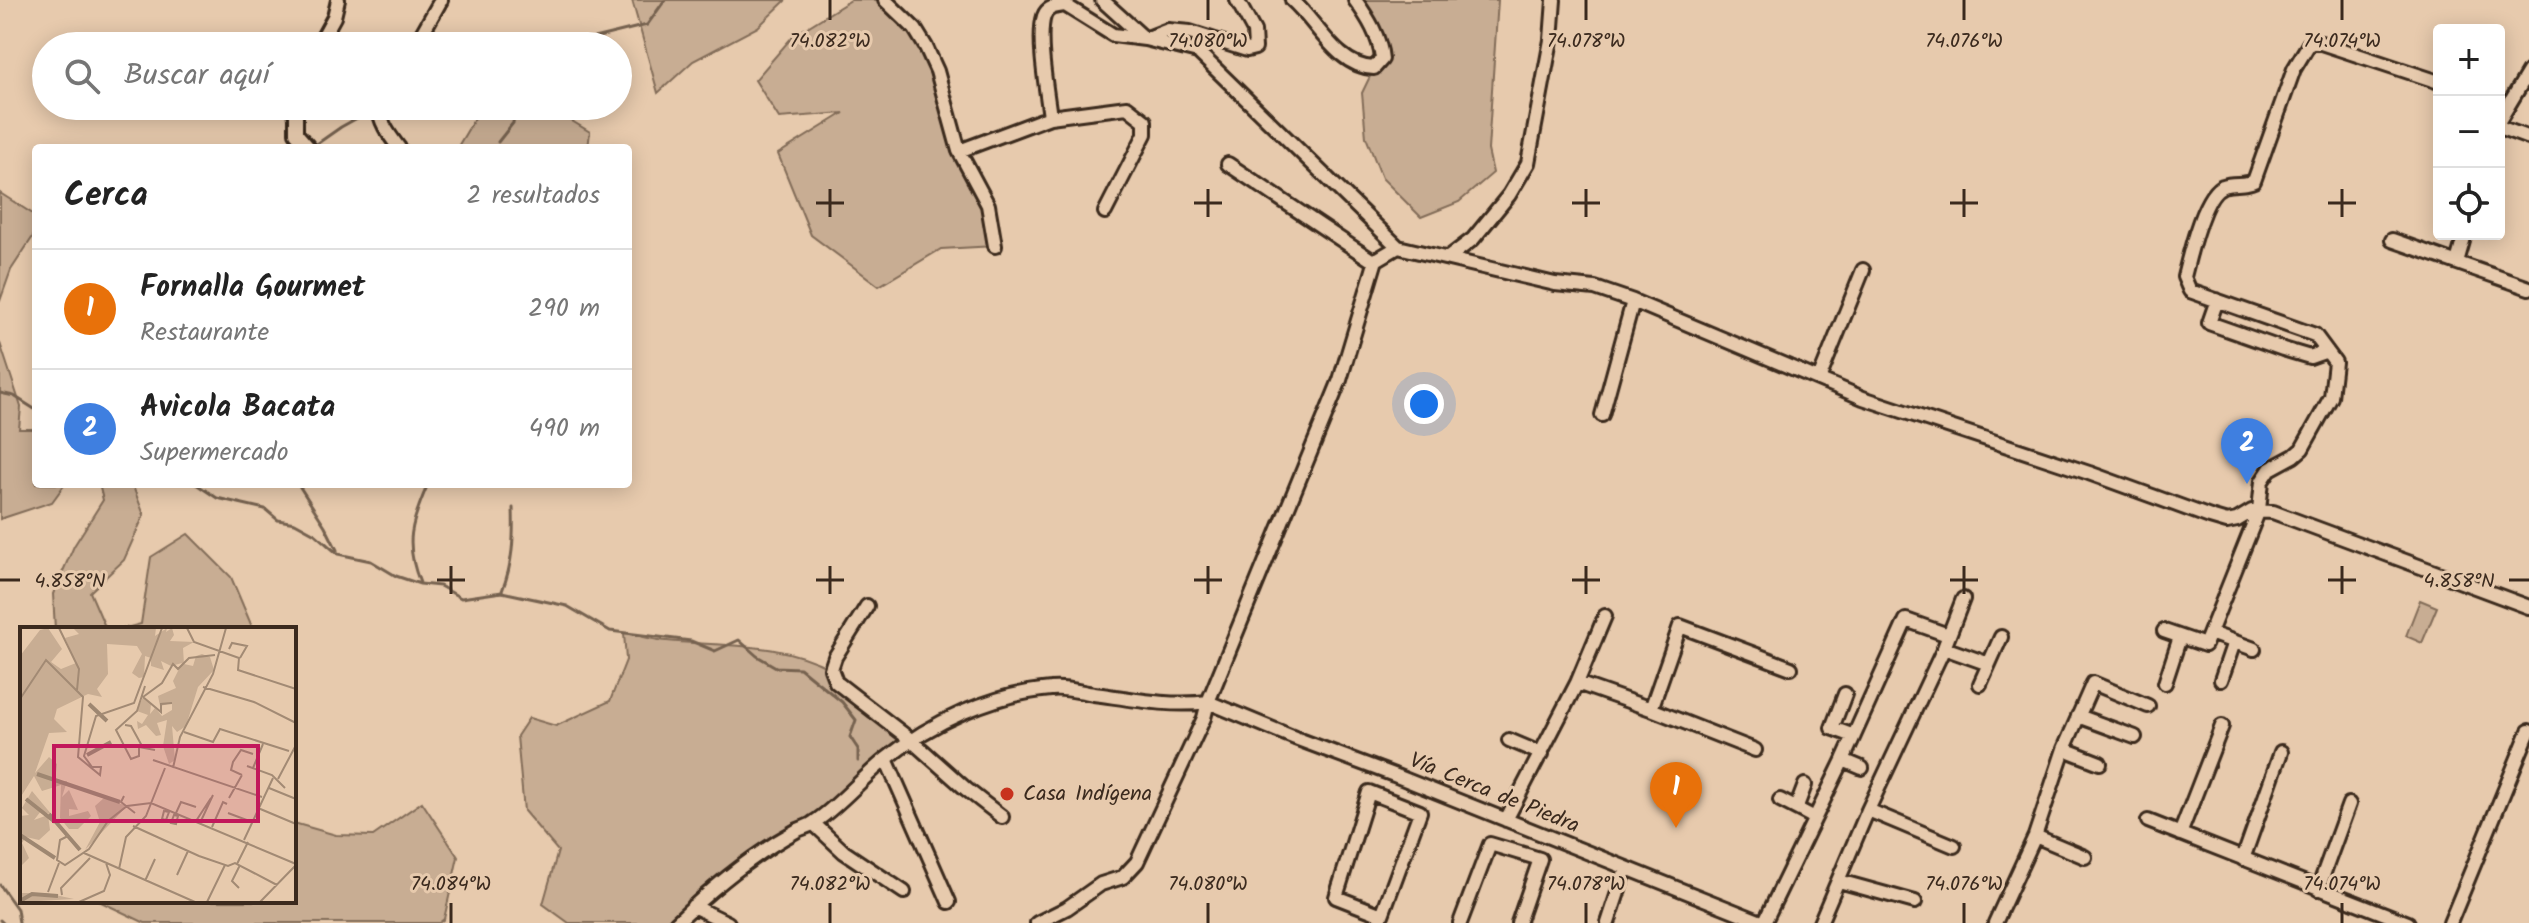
<!DOCTYPE html>
<html lang="es">
<meta charset="utf-8">
<style>
:root{--surface:#fff;--page:#f2f2f2;--text:#222;--muted:#767676;--line:#e0e0e0;--accent:#111827}
body{margin:0;font-family:Kalam,sans-serif;background:var(--page);color:var(--text)}
.controls{position:absolute;right:24px;top:24px;display:grid;overflow:hidden;border-radius:8px;box-shadow:0 4px 20px #0003}
.controls button{width:72px;height:72px;display:grid;place-items:center;padding:0;border:0;border-bottom:2px solid var(--line);background:var(--surface);color:var(--text);font:40px sans-serif}
.you{position:absolute;left:1424px;top:404px;width:28px;height:28px;margin:-20px;border:6px solid #fff;border-radius:50%;background:#1a73e8;box-shadow:0 0 0 12px #1a73e833}
.badge{display:grid;place-items:center;width:52px;height:52px;border-radius:50%;background:var(--accent);color:#fff;font-size:26px;font-weight:700}
.pin{position:absolute;translate:-50% -66px;filter:drop-shadow(0 2px 4px #0008)}
.pin::after{content:'';position:absolute;top:42px;width:28px;height:24px;background:inherit;clip-path:polygon(0 0,100% 0,50% 100%)}
.list{margin:0;padding:0;list-style:none}
h2{display:flex;justify-content:space-between;align-items:center;height:104px;margin:0;padding:0 32px;font-size:34px}
h2 small{font-size:26px;font-weight:400;color:var(--muted)}
.list li{display:grid;grid-template-columns:52px 1fr auto;gap:24px;align-items:center;box-sizing:border-box;height:120px;padding:0 32px;border-top:2px solid var(--line)}
.list b{display:block;font-size:30px;white-space:nowrap}
.list p{margin:0;font-size:26px;white-space:nowrap;color:var(--muted)}
.list em{font-size:26px;font-style:normal;color:var(--muted)}
.icon{flex:none;width:44px;height:44px;fill:none;stroke:currentColor;stroke-width:2;stroke-linecap:round;stroke-linejoin:round}
.map{position:relative;flex:none;width:2529px;height:923px;overflow:hidden}
.search{position:absolute;background:var(--surface);box-shadow:0 4px 20px #0003;left:32px;top:32px;width:600px;height:88px;display:flex;align-items:center;gap:20px;box-sizing:border-box;padding:0 28px;border-radius:44px;color:var(--muted);font-size:30px}
.panel{position:absolute;background:var(--surface);box-shadow:0 4px 20px #0003;left:32px;top:144px;width:600px;height:344px;border-radius:8px}
.map>svg:first-child{display:block}
.green{fill:#c8ad93;stroke:#826c58;stroke-width:2}
.lines{fill:none;stroke-linecap:round;stroke-linejoin:round}
.stream{stroke:#766250;stroke-width:3}
.minor-casing{stroke:#3b2a1e;stroke-width:18}
.minor{stroke:#e7caad;stroke-width:12}
.ticks{fill:none;stroke:#3b2a1e;stroke-width:3}
.poi-dot{fill:#c8321e;stroke:#e7caad;stroke-width:3}
.labels{text-anchor:middle;dominant-baseline:central;stroke-width:6;stroke-linejoin:round;paint-order:stroke}
.poi-label{font-size:22px;fill:#3b2a1e;stroke:#e7caad;text-anchor:start}
.street-label{font-size:22px;fill:#3b2a1e;stroke:#e7caad}
.inset-river{fill:none;stroke:#9e8771;stroke-width:4}
.inset-road{fill:none;stroke:#a28a74;stroke-width:2}
.view{fill:#c2185b;fill-opacity:0.15;stroke:#c2185b;stroke-width:4}
.inset-edge{fill:none;stroke:#3b2a1e;stroke-width:4}
.ticks-label{font-size:20px;text-anchor:middle;fill:#3b2a1e;stroke:#e7caad;stroke-width:6;stroke-linejoin:round;paint-order:stroke}
</style>
<div class="map">
<svg width="2529" height="923" viewBox="0 0 2529 923">
<rect width="100%" height="100%" fill="#e7caad"/>
<filter id="ink" filterUnits="userSpaceOnUse"><feTurbulence type="fractalNoise" baseFrequency=".0125" numOctaves="2"/><feDisplacementMap in="SourceGraphic" scale="16" xChannelSelector="R" yChannelSelector="G"/><feConvolveMatrix kernelMatrix="1 2 1 2 8 2 1 2 1" color-interpolation-filters="sRGB"/></filter>
<g filter="url(#ink)">
<path class="green" d="M632 0H786L758 27 693 61 658 93Z
M851 0H885L915 29 988 205 995 246 941 249 879 286 811 235 778 154 844 113 779 118 755 80 793 36Z
M1355 0H1498L1488 150 1493 173 1459 202 1421 217 1382 178 1366 137 1362 93 1374 68 1382 59Z
M482 106H547L590 132 588 148H457Z
M0 193 36 216V232L11 270 0 301Z
M0 343 21 407 19 429H36V484H65L52 502 0 519Z
M99 484H132L144 515 124 560 90 592 106 629H55L53 594 74 546 103 500Z
M188 534 231 577 253 629H122L141 624 151 557Z
M2420 600 2437 607 2422 643 2406 636Z
M624 633C638 635 652 640 667 641 723 647 779 641 831 669L836 682 911 740 676 923H569L543 904 558 851 524 811 517 736 529 718 556 726 610 701 626 660Z
M422 802 458 857 444 919 439 923H145L99 901H294V823L336 835 373 836Z"/>
<g class="lines">
<path class="stream" d="M490 42 505 46
M579 46 594 38 647 25 665 0
M223 106 252 112 287 113 291 128
M407 106 410 108 433 106
M294 139 297 148
M498 142 513 123 515 106
M311 148 341 127 368 112 371 106
M0 393 14 396 36 410
M196 484 217 498 265 509 278 520 295 523 315 534 338 554 371 561 396 576 420 584 440 586 461 598 502 592 567 606 610 631 691 641 715 651 739 640 757 656 776 667 800 668 842 702 856 720 850 737 858 749V761
M298 484 325 526 337 550
M420 583C404 543 411 523 428 484
M502 591C513 563 514 538 513 508
M0 885 17 909 19 923
M0 920 3 923"/>
<g class="minor-casing">
<path id="minor" d="M885 0 915 29 926 47 937 71 959 151 1050 117C1047 93 1037 38 1044 16 1047 7 1056 6 1065 5L1113 35 1145 39 1168 30 1190 32 1247 50 1255 48 1254 31 1237 0
M1102 0 1145 39 1198 52 1398 247
M1292 0C1317 22 1337 67 1374 68L1382 59C1380 37 1368 18 1355 0
M318 46 334 17 338 0
M415 46 441 0
M296 106V133L309 148
M379 106C379 122 390 136 399 148
M1050 117 1127 107 1145 121V134L1105 212
M2499 121 2529 71
M2499 127 2529 138
M959 151 988 205 995 246
M1228 164 1370 259 1376 260
M2392 240 2529 288
M1448 258 1473 239 1509 195 1528 163 1551 40 1554 0
M2457 262 2465 234
M2217 300 2209 323 2283 349 2310 357 2327 351
M1819 379 1863 270
M1602 415 1633 301
M867 606 835 657 831 669 836 682 911 740 966 789 1002 817
M2164 631 2205 645 2259 510 2262 481 2270 469 2294 456 2302 449 2331 397 2335 362 2315 335 2190 291 2184 277C2189 257 2203 193 2223 186 2233 182 2244 186 2254 181L2294 69 2309 44 2318 42 2439 82
M2210 633 2254 649
M1944 648 1989 664
M2221 680 2234 642
M1577 683 1605 616
M2165 683 2180 637
M1980 684 2001 637
M1845 694 1832 728 1854 736
M1208 702 1295 738 1394 775 1764 923
M1651 709 1680 626 1791 668
M2078 716 2135 737
M1509 740 1542 754
M2064 749 2100 763
M886 759 949 902
M1843 760 1862 768
M1369 792 1420 812 1382 915 1336 897Z
M1780 800 1815 818
M1797 806 1805 785
M1868 810 1954 846
M1506 820 1577 683 1651 709 1755 750
M2148 821 2408 923
M813 823 844 852 904 892
M2180 834 2222 726
M2035 836 2085 857
M2243 859 2281 752
M1839 881 1915 902
M2318 889 2349 804
M693 906 728 923
M676 923C712 888 752 855 796 831 801 828 808 827 813 823 837 808 862 778 886 759 931 722 993 694 1051 689 1065 687 1080 692 1094 694 1131 699 1171 707 1208 702
M1037 923 1067 908 1101 884 1123 877 1137 862 1204 718 1208 702 1340 380 1376 260 1398 247 1555 284 1595 288 1633 301 1863 398 2089 473 2210 517 2227 522 2237 520 2252 511 2273 512 2529 607
M1460 923 1490 844 1540 859 1518 923
M1608 923 1626 868
M1764 923 1843 760 1906 620 1948 635
M1820 923 1868 810 1944 648 1963 599
M1995 923 2035 836 2064 749 2093 683 2148 706
M2450 923 2529 731"/>
</g>
<use href="#minor" class="minor"/>
</g>
</g>
<path class="ticks" d="M830 0V20M1208 0V20M1586 0V20M1964 0V20M2342 0V20M830 189V217M1208 189V217M1586 189V217M1964 189V217M2342 189V217M816 203H844M1194 203H1222M1572 203H1600M1950 203H1978M2328 203H2356M451 566V594M830 566V594M1208 566V594M1586 566V594M1964 566V594M2342 566V594M0 580H20M437 580H465M816 580H844M1194 580H1222M1572 580H1600M1950 580H1978M2328 580H2356M2509 580H2529M451 903V923M830 903V923M1208 903V923M1586 903V923M1964 903V923M2342 903V923"/>
<circle class="poi-dot" cx="1007" cy="794" r="8"/>
<g class="labels">
<g class="poi-label">
<text x="1023" y="794">Casa Indígena</text>
</g>
<g class="street-label">
<text transform="translate(1494 794) rotate(22)">Vía Cerca de Piedra</text>
</g>
</g>
<g transform="translate(20 627)">
<rect width="276" height="276" fill="#e7caad"/>
<path d="M28 1 42 22 31 35 41 42 56 36 45 11 59 7 53 1H136L135 9 147 1 146 5 152 1 154 8 150 14 174 15 163 21 164 37 173 39 176 29 182 27 190 30 194 43 178 60 166 99 157 105 152 99 155 133 149 137 143 119 147 93 137 96 141 108 136 109 126 98 118 102 117 94 122 97 128 88 117 84 123 70 131 77 130 87 135 81 142 89 152 83V76L140 79 138 69 156 61 153 54 162 36 151 39 141 34 144 43 131 39V31L125 29 124 50 119 51 112 46 122 27 117 19 87 17 88 47 77 62 82 70 68 67 37 82 34 92 47 105 29 106 15 146 29 130 37 137 35 154H47L42 170 49 163 58 183 49 182V189L68 184 71 189 58 202H49L40 191 41 158 22 164 14 149 0 171V29L20 3ZM12 164 32 188 21 184 14 193 28 188 30 203 19 213 6 210 2 216 9 231 0 240V189L9 188 2 181ZM84 171 107 179 65 223 80 195 75 179ZM0 266H26L54 272 0 275Z" fill="#c8ad93"/>
<path class="inset-river" d="M69 77 87 94M67 128 91 115M17 147 100 175M6 172 35 195M29 187 60 223M0 208 35 231M0 274 12 267 38 269"/>
<path class="inset-road" d="M39 1 59 42 57 63M167 1 174 15 219 31 218 43 276 62M209 22 212 16 227 19 220 31M125 59 117 84 96 103 111 132 119 129V120L135 123M183 60 234 75 276 96M123 70 142 56 153 37 158 42 169 31 195 28M123 70 141 85V77L152 76M0 72 26 33 63 70 58 130 80 148 81 140H72L64 129 76 89 114 76 142 1M105 98 111 99 122 119M164 105 193 115 200 102 269 124M133 133 242 170M227 139 252 148 265 161M153 141 160 110 193 47 206 1M233 141 243 117M222 148 211 143 213 135 221 123 233 127M258 152 276 118M249 161 276 172M104 169 101 175 115 186M209 171 222 148M238 181 276 197M144 184 149 185 146 193 142 192ZM156 186 161 175 176 180M208 186 232 195M154 188 158 189 156 197 151 196ZM176 194 191 171M180 196 193 168M113 199 179 229 208 239 215 236 257 258M192 200 203 175 207 177M48 209 40 213 37 233 45 238 69 222 88 194 107 179 131 176 276 237M224 213 253 151M64 226 175 275M217 237 228 215M99 242 106 210 126 189 145 141M157 248 168 224M125 254 135 232M219 261 212 254 220 238M28 265 39 236M42 268 41 261 70 231M59 275 84 264 90 248 86 236M187 275 205 238M240 275 276 238"/>
<path class="view" d="M34 119H238V194H34Z"/>
<rect width="276" height="276" class="inset-edge"/>
</g>
<g class="ticks-label">
<text x="830" y="47">74.082°W</text>
<text x="1208" y="47">74.080°W</text>
<text x="1586" y="47">74.078°W</text>
<text x="1964" y="47">74.076°W</text>
<text x="2342" y="47">74.074°W</text>
<text x="70" y="587">4.858°N</text>
<text x="2459" y="587">4.858°N</text>
<text x="451" y="890">74.084°W</text>
<text x="830" y="890">74.082°W</text>
<text x="1208" y="890">74.080°W</text>
<text x="1586" y="890">74.078°W</text>
<text x="1964" y="890">74.076°W</text>
<text x="2342" y="890">74.074°W</text>
</g>
</svg>
<div class="controls">
<button>+</button>
<button>−</button>
<button><svg class="icon" aria-label="locate" viewBox="0 0 24 24"><circle cx="12" cy="12" r="6"/><path d="M12 2v4M12 18v4M2 12h4M18 12h4"/></svg></button>
</div>
<div class="you"></div>
<div class="pin badge" style="left:1676px;top:828px;background:#e8710a">1</div>
<div class="pin badge" style="left:2247px;top:484px;background:#3f7fe0">2</div>
<div class="search"><svg class="icon" aria-label="search" viewBox="0 0 24 24"><circle cx="10" cy="10" r="6"/><path d="M15 15l6 6"/></svg>Buscar aquí</div>
<section class="panel">
<h2>Cerca<small>2 resultados</small></h2>
<ul class="list">
<li><span class="badge" style="background:#e8710a">1</span><div><b>Fornalla Gourmet</b><p>Restaurante</p></div><em>290 m</em></li>
<li><span class="badge" style="background:#3f7fe0">2</span><div><b>Avicola Bacata</b><p>Supermercado</p></div><em>490 m</em></li>
</ul>
</section>
</div>
